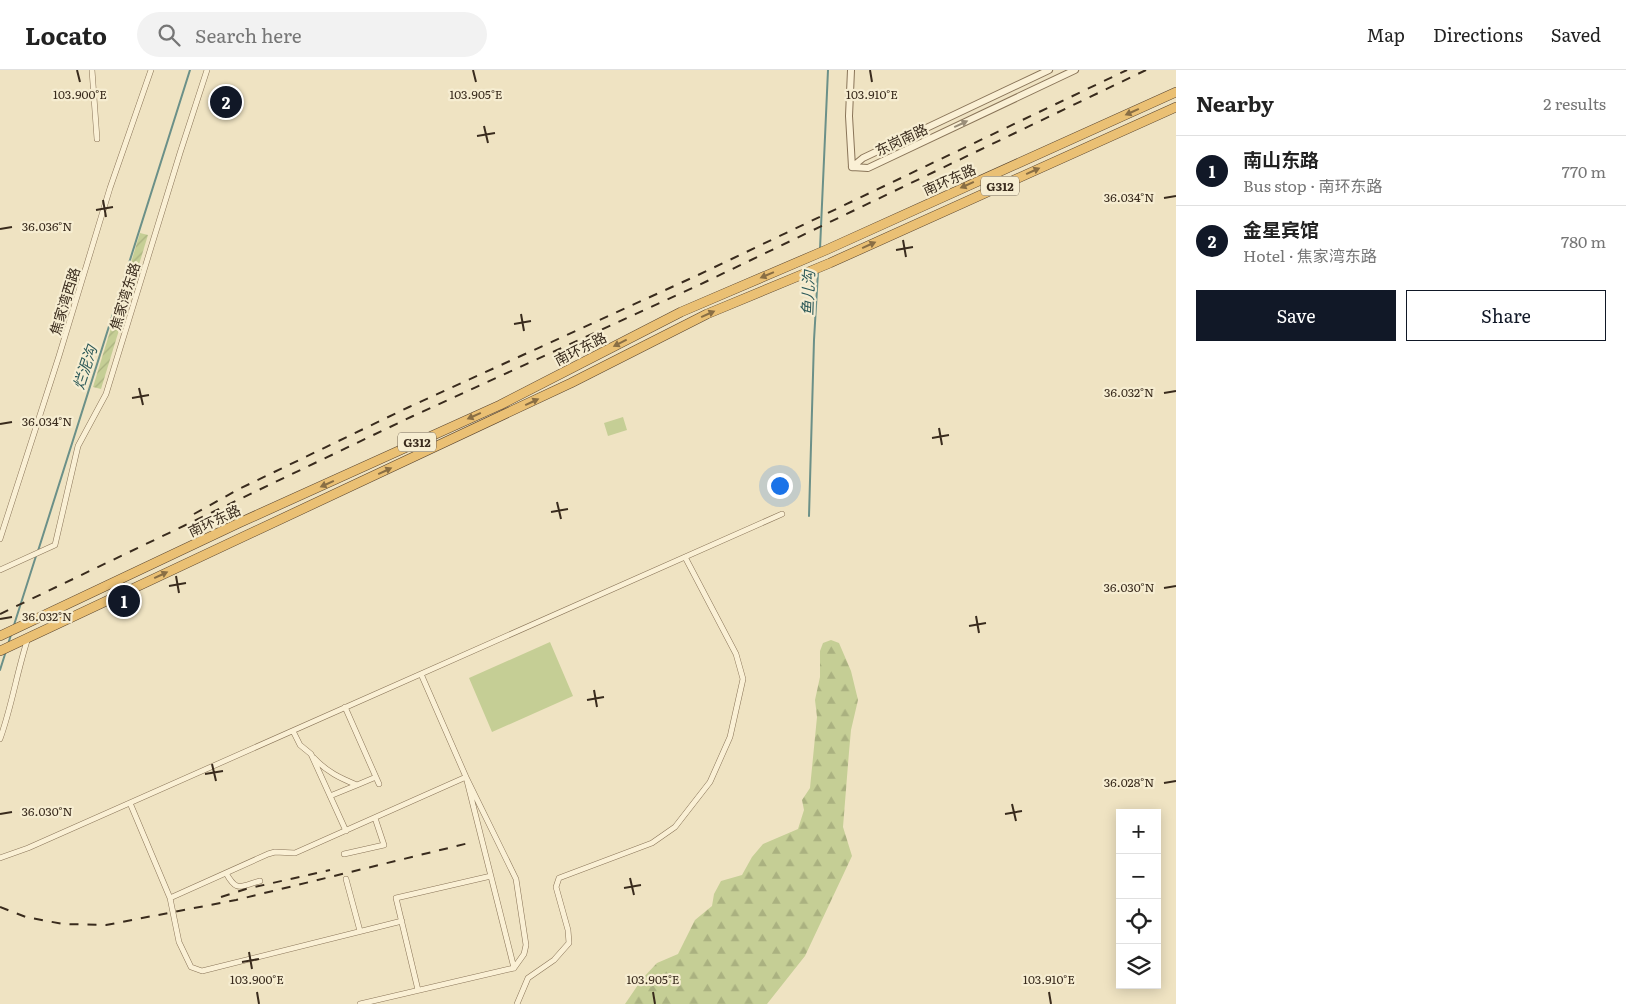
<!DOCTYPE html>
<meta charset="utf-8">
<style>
:root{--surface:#fff;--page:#f2f2f2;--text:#222;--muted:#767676;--line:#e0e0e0;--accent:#111827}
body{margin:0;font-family:Literata,"Noto Sans SC",serif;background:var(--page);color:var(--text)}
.controls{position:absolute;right:15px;bottom:15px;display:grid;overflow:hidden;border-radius:0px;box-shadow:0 2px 12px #0003}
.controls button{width:45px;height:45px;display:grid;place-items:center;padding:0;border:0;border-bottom:1px solid var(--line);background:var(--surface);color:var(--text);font:25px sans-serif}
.you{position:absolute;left:779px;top:415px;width:18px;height:18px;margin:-12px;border:4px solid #fff;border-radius:50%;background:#1a73e8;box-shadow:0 0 0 8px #1a73e833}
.badge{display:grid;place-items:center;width:32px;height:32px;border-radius:50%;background:var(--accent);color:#fff;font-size:16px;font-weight:700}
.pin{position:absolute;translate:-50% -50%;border:2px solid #fff;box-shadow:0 1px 5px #0006}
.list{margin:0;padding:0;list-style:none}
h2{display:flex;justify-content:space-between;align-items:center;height:65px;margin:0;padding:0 20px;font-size:21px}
h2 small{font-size:16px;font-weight:400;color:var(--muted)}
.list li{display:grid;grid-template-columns:32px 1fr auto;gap:15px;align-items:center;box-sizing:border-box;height:70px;padding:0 20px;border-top:1px solid var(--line)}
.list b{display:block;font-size:19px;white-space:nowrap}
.list p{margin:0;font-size:16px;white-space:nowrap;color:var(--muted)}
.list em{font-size:16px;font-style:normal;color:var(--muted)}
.actions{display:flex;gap:10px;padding:15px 20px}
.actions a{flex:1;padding:11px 0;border:1px solid var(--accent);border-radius:0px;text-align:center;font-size:18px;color:var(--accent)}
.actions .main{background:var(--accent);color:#fff}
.icon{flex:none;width:28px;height:28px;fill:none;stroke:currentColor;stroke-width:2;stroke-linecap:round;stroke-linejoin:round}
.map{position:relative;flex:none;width:1176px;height:934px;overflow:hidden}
header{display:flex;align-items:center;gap:30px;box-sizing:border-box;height:70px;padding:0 25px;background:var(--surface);border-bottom:1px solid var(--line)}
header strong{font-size:24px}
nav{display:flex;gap:28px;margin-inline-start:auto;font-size:18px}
.search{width:350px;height:45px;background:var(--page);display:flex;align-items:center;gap:12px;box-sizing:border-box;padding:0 18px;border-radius:28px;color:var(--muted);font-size:19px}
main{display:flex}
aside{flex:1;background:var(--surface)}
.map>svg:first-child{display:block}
.grass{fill:#c5ce95}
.forest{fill:url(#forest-firs)}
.garden{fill:url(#garden-furrows)}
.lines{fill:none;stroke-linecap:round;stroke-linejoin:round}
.stream{stroke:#6b9088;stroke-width:2}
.minor-casing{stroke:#897458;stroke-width:6}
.tertiary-casing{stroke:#897458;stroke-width:8}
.trunk-casing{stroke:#57422d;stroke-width:10}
.minor{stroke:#faf0d5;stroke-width:5}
.tertiary{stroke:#faf0d5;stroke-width:6}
.trunk{stroke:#eac074;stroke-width:9}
.rail{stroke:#392b1d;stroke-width:2;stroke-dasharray:9 9;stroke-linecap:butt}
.oneway{fill:#896e44}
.oneway2{fill:#9a8e79}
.ticks{fill:none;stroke:#392b1d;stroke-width:2}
.labels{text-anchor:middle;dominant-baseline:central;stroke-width:4.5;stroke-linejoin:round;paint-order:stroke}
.shield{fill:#f6edd1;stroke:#726553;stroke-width:1}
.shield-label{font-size:12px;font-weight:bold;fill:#392b1d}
.street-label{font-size:14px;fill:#392b1d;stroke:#f6edd1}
.water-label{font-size:15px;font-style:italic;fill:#2c5958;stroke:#f6edd1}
.ticks-label{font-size:12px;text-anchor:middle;fill:#392b1d;stroke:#f6edd1;stroke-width:4.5;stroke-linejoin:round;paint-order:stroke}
</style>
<header>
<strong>Locato</strong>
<div class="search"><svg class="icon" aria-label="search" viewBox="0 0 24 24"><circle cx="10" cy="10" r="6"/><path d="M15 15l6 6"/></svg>Search here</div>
<nav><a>Map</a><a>Directions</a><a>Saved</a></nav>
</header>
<main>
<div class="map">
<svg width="1176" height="934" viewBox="0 0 1176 934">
<defs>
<pattern id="forest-firs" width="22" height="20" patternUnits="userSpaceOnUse" patternTransform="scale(1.25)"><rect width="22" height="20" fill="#c5ce95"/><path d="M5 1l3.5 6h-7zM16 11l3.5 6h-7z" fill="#aab180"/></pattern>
<pattern id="garden-furrows" width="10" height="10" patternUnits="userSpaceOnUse" patternTransform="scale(1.25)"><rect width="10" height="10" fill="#c5ce95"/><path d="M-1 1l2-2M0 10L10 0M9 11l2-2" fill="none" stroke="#aab180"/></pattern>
</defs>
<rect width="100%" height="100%" fill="#efe3c2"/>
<path class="grass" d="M623 347 627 360 608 366 604 353Z
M550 572 573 626 492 662 469 608Z"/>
<path class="forest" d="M831 570 839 573 851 601 858 630 851 660 849 682 843 757 852 786 805 886 767 934H625L642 909 657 893 678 884 695 850 712 836 714 824 721 811 742 805 752 787 763 774 798 759 804 740 802 730 810 718 817 647 815 630 820 607V581L823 573Z"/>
<path class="garden" d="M140 163 148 165 101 319 93 317Z"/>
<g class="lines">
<path class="stream" d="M820 179 828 0
M809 446 814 270 818 202
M38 481 190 0
M14 555 36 486
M8 574 11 565
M0 600 6 581"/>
<g class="minor-casing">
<path id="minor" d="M92 0 97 69
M0 469 59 286 110 118 151 0
M0 500 55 475 78 376 106 324 180 83 207 0
M345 637 379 714
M293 661 300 675 311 684 346 761
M0 669C12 636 17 601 28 568
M314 688C327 702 340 708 357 715L376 707
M330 726 357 715
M130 733 170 828 179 872 191 897 202 901 402 851
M344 784 384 775 375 748
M0 788 28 778 782 444
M226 803C237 823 240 816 260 811
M346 809 360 861
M170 828 268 784 275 782 295 783 466 707 516 809 526 875 524 884 514 898 466 707 421 604
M418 920 396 828 491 806
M360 934 514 898
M517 934 528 908 554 890 569 873 568 860 556 817 559 808 652 773 675 757 710 712 730 667 743 609 736 584 685 487"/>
</g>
<g class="tertiary-casing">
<path id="tertiary" d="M851 0 849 46 852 97
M852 97 868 98 1075 0
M852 97 863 88 1049 0"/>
</g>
<g class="trunk-casing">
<path id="trunk" d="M0 566 239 453 500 335 681 242 826 180 1176 22
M0 581 571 313 707 244 830 193 1176 37"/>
</g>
<use href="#minor" class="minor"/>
<use href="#tertiary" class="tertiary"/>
<use href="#trunk" class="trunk"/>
<path class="rail" d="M194 444 239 419 409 337 696 206 1127 0
M0 544 413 346 699 215 1146 0
M221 827 246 819 330 800
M0 837 26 847 63 854 106 855 236 830 473 772"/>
</g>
<defs><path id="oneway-solid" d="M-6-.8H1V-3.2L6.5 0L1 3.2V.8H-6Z" transform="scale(1.25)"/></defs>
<g class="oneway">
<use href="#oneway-solid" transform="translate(1132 42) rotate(156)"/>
<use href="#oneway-solid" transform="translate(1033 101) rotate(-24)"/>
<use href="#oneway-solid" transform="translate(967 115) rotate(156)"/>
<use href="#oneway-solid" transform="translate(869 175) rotate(-24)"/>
<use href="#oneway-solid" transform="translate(767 205) rotate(157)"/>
<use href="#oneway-solid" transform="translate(708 244) rotate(-24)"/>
<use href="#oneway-solid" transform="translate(620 273) rotate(153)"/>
<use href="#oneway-solid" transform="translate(532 332) rotate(-25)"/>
<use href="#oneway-solid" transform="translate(474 346) rotate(156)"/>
<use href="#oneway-solid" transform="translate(385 401) rotate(-25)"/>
<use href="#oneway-solid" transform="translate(327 414) rotate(156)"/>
<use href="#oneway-solid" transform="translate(161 505) rotate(-25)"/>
</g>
<use class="oneway2" href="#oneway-solid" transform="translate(961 54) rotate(-25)"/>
<path class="ticks" d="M77 0 80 12M473 0 476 12M870 0 872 12M484 56 488 73M477 66 495 63M1164 128 1176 126M103 130 106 147M96 140 113 137M0 159 12 157M903 170 906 187M896 180 913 177M521 244 524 261M514 254 531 251M139 318 143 335M1164 323 1176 321M132 328 149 325M0 354 12 352M939 358 942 375M932 368 949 365M557 432 561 449M551 442 568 439M176 506 179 523M169 516 186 513M1164 518 1176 516M976 546 979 563M0 549 12 547M969 556 986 553M594 620 597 637M587 630 604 627M212 694 216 711M205 704 223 701M1164 713 1176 711M1012 734 1016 751M0 744 12 742M1005 744 1022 741M630 808 634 825M624 818 641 815M249 882 252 899M242 892 259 889M257 922 259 934M653 922 655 934M1049 922 1051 934"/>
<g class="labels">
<g class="shield">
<rect x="981" y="106.5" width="38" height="19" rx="4"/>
<rect x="398" y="362.5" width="38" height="19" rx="4"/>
</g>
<g class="shield-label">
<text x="1000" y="116">G312</text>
<text x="417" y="372">G312</text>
</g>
<g class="street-label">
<text transform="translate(901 69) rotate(-25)">东岗南路</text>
<text transform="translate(949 109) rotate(-24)">南环东路</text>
<text transform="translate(124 226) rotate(-73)">焦家湾东路</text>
<text transform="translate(64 231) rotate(-73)">焦家湾西路</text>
<text transform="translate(580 278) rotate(-27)">南环东路</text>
<text transform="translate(214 450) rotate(-25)">南环东路</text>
</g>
<g class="water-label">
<text transform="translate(807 223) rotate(-88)">鱼儿沟</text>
<text transform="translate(84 297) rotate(-72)">烂泥沟</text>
</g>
</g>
<g class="ticks-label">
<text x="80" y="29">103.900°E</text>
<text x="476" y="29">103.905°E</text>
<text x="872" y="29">103.910°E</text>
<text x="1129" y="132">36.034°N</text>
<text x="47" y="161">36.036°N</text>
<text x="1129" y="327">36.032°N</text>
<text x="47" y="356">36.034°N</text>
<text x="1129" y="522">36.030°N</text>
<text x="47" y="551">36.032°N</text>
<text x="1129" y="717">36.028°N</text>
<text x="47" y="746">36.030°N</text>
<text x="257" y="914">103.900°E</text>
<text x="653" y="914">103.905°E</text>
<text x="1049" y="914">103.910°E</text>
</g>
</svg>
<div class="controls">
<button>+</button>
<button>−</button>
<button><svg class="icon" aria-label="locate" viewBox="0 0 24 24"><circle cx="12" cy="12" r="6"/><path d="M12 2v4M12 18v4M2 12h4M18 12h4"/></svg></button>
<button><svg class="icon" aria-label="layers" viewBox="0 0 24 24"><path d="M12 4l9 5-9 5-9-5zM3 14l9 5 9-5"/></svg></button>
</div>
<div class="you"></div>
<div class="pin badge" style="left:124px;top:531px">1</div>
<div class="pin badge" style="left:226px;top:32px">2</div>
</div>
<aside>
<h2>Nearby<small>2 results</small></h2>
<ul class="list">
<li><span class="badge">1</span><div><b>南山东路</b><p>Bus stop · 南环东路</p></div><em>770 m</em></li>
<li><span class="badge">2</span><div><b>金星宾馆</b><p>Hotel · 焦家湾东路</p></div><em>780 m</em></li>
</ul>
<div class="actions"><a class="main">Save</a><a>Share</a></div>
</aside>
</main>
